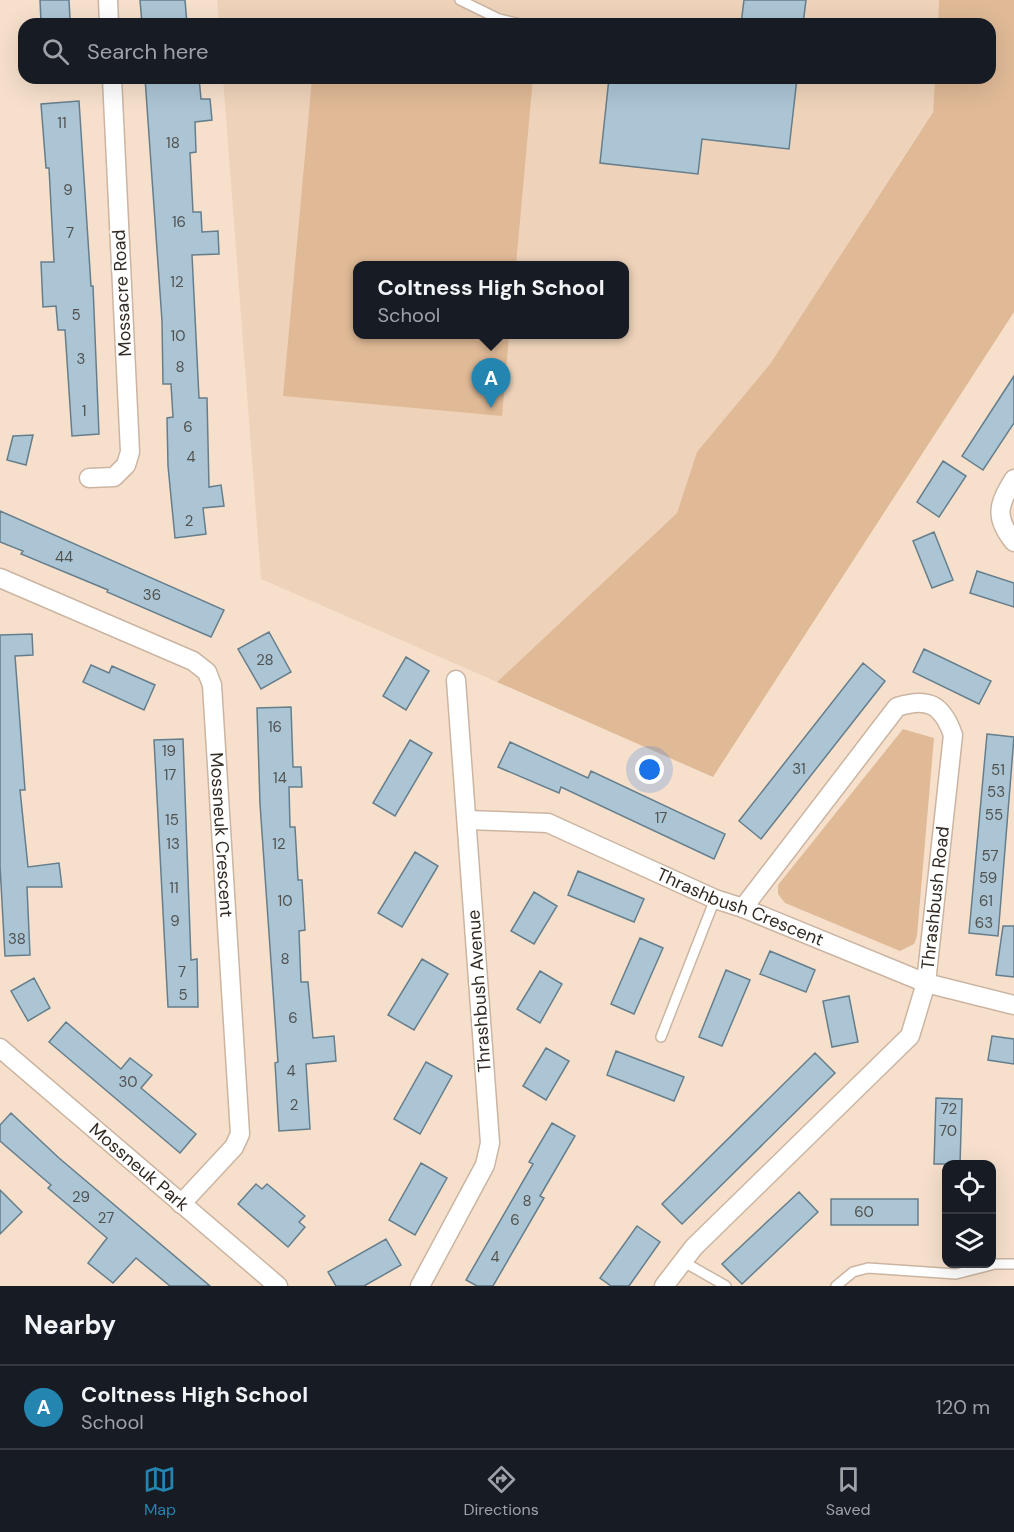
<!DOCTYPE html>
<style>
:root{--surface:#171b24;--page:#242831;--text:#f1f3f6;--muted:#9ea1a6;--line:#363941;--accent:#2585b1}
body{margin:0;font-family:"DM Sans",sans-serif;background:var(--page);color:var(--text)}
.controls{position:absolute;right:18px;bottom:18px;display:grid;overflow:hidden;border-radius:12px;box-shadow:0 6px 24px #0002}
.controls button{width:54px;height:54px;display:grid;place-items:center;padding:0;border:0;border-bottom:2px solid var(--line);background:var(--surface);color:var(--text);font:30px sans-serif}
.you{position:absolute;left:650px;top:770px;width:21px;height:21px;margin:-15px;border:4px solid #fff;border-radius:50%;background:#1a73e8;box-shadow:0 0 0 9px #1a73e833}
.badge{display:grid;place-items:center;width:39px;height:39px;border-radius:50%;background:var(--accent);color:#fff;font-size:20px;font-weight:700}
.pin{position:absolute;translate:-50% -50px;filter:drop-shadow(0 2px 3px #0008)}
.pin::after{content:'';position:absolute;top:32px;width:21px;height:18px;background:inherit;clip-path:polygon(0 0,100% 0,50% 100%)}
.popup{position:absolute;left:353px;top:261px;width:276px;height:78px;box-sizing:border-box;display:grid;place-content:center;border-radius:12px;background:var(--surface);filter:drop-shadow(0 2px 4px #0005);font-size:20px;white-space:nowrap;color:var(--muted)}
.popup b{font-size:22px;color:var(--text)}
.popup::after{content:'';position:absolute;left:50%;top:100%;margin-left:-12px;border:12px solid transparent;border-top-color:var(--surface)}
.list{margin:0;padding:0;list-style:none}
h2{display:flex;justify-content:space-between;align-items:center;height:78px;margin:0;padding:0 24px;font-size:26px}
h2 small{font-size:20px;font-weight:400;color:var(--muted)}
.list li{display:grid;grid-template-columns:39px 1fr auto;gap:18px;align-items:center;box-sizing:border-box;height:84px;padding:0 24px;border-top:2px solid var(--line)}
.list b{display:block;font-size:22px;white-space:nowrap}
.list p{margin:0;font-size:20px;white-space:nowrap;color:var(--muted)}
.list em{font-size:20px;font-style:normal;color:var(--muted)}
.icon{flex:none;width:33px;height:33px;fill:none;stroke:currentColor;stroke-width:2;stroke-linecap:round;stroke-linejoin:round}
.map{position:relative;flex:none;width:1014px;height:1286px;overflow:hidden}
.search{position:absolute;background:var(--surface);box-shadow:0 6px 24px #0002;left:18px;right:18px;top:18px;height:66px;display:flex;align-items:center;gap:15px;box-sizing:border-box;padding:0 21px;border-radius:18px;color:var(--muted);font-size:22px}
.sheet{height:162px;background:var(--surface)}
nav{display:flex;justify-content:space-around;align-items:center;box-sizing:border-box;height:84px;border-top:2px solid var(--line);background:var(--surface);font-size:16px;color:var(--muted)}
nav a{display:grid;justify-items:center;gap:3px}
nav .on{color:var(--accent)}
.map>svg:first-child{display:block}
.built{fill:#eed3ba;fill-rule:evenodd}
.green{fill:#e0ba97}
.building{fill:#abc5d5;stroke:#667e8c;stroke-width:1.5}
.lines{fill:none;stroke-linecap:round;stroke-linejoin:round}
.lane-casing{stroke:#cbb5a2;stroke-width:12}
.street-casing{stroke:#cbb5a2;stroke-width:21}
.lane{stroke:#fff;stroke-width:9}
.street{stroke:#fff;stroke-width:18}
.labels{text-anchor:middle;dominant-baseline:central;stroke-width:4.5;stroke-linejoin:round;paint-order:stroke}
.number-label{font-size:15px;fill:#515250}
.street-label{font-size:18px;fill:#332b23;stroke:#fff}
</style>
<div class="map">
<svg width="1014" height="1286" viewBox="0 0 1014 1286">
<rect width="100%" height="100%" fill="#f6e0cc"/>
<path class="built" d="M217 0H939L938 24H219Z
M223 78H935L933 111 770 364 698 452 677 513 497 682 261 579ZM358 266H624V334H358Z"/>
<path class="green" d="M939 0H1014V312L713 777 497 682 677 513 697 452 770 364 933 112 935 78H990V24H938Z
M312 78H533L516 265 358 266V334L509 335 502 416 283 396Z
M903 729 934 738 917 936 914 944 900 951 785 903 778 894V885Z"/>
<path class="building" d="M40 0H69L70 19 41 22Z
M140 0H185L187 24H142Z
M744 0H806L803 24H741Z
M145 78H199L201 99H210L212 120 195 122 196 152 190 153 193 212H201L202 232 218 231 219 254 192 255 199 398H207L209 487 221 485 224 506 203 508 206 534 175 538 168 466 167 418 173 417 171 384H163L162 321Z
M609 78H797L789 149 702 139 698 174 600 163Z
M79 101 91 286H93L99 434 72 436 65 330H58L56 306 43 307 41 262H54L49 168H46L41 104Z
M1014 376V423L983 470 962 456Z
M33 435 26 465 7 460 13 436Z
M943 461 966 476 939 517 917 502Z
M0 511 224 610 211 637 107 592 108 590 21 554 23 551 0 542Z
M934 532 953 580 932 588 913 541Z
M977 571 1014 583V607L970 593Z
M269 632 291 672 261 689 238 649Z
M32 634 33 655 15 656 25 790H20L28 867 59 863 62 887H27L30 955 5 956 0 866V635Z
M924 649 991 681 979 704 913 672Z
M406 657 429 671 406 710 383 696Z
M863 663 885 681 761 839 739 821Z
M91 665 109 673 112 666 155 685 144 710 83 682Z
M291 707 293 767H301L302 787H289L290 827H295L298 880H302L305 930 299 931 301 982H308L313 1038 334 1036 336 1061 306 1064 310 1129 279 1131 275 1063 278 1062 260 804 257 708Z
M987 734 1014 737 998 936 969 933Z
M183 739 191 960 197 959 198 1007H168L154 740Z
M410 740 432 753 395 816 373 803Z
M510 742 588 778 591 771 725 834 714 859 561 787 559 793 498 767Z
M415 852 438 866 402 927 378 913Z
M578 871 644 899 634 922 568 895Z
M534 892 557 906 534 944 511 931Z
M1003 926H1014V977L996 975Z
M640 938 663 948 634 1014 611 1004Z
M770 951 815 970 806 992 760 974Z
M422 959 448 974 414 1030 388 1015Z
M726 970 750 980 722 1046 699 1037Z
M540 971 562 984 540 1023 517 1009Z
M34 978 50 1008 28 1021 11 991Z
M849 996 858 1042 832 1047 823 1001Z
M66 1022 121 1069 130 1058 152 1075 141 1088 196 1134 180 1153 49 1042Z
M992 1036 1014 1039V1064L988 1060Z
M546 1048 569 1061 546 1100 523 1086Z
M616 1051 684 1077 674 1101 607 1075Z
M815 1053 835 1073 682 1224 662 1204Z
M426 1062 452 1076 420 1134 394 1119Z
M936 1098 962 1099 960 1164H934Z
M11 1113 59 1158 210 1286H170L136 1258 113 1283 88 1263 107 1238 48 1188 51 1185 0 1141V1125Z
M552 1123 575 1136 540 1196 544 1198 493 1286H477L466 1280 533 1164 529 1162Z
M421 1163 447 1178 415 1235 389 1220Z
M256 1184 262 1189 267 1184 305 1216 299 1222 305 1227 288 1247 238 1204Z
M0 1190 22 1212 0 1234Z
M799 1192 818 1212 742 1284 722 1264Z
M831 1199H918V1225H831Z
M637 1226 660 1242 629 1286H611L600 1278Z
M386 1239 401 1265 364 1286H336L328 1272Z"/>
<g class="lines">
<g class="lane-casing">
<path id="lane" d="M460 0 499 19 521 24
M661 1037 715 899
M682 1261 726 1286
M836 1286 853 1272 868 1268 956 1274 995 1264H1014"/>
</g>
<g class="street-casing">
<g id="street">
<path d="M108 0 109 24"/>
<path d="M89 478 114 477 126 465 130 452 112 78"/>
<path d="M1014 479C998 505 994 517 1014 542"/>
<path id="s1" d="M0 578 193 661 207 672 212 685 240 1134 234 1147 181 1204"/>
<path id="s2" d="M467 820 548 823 715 899 743 908 926 983 1014 1005"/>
<path id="s3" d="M0 1048 278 1286"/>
<path d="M420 1286 485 1165 490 1143 456 680"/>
<path id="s4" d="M664 1286 694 1247 910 1036 926 983 953 735C942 704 928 697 897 707L743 908"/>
</g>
</g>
<use href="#lane" class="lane"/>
<use href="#street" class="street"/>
</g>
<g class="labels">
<g class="number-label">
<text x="62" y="123">11</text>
<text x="173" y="143">18</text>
<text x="68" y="190">9</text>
<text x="179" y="222">16</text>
<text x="70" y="233">7</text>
<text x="177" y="282">12</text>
<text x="76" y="315">5</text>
<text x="178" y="336">10</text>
<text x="81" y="359">3</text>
<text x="180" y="367">8</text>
<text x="84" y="411">1</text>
<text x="188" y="427">6</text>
<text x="191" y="457">4</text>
<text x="189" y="521">2</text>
<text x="64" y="557">44</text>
<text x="152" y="595">36</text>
<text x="265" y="660">28</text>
<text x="275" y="727">16</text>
<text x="169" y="751">19</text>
<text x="799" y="769">31</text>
<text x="998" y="770">51</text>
<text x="170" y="775">17</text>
<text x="280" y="778">14</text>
<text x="996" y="792">53</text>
<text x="994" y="815">55</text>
<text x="661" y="818">17</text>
<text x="172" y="820">15</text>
<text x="173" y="844">13</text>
<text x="279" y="844">12</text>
<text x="990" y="856">57</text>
<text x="988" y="878">59</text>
<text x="174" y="888">11</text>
<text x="285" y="901">10</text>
<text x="986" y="901">61</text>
<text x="175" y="921">9</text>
<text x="984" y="923">63</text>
<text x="17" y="939">38</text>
<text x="285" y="959">8</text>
<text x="182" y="972">7</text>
<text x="183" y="995">5</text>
<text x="293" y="1018">6</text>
<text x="291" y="1071">4</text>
<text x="128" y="1082">30</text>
<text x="294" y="1105">2</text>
<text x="949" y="1109">72</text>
<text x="948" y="1131">70</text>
<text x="81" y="1197">29</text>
<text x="527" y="1201">8</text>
<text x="864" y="1212">60</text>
<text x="106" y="1218">27</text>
<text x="515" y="1220">6</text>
<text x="495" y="1257">4</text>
</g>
<g class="street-label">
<text transform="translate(122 293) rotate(-93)">Mossacre Road</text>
<text stroke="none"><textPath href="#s1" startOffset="392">Mossneuk Crescent</textPath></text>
<text stroke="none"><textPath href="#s4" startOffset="492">Thrashbush Road</textPath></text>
<text stroke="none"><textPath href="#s2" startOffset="291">Thrashbush Crescent</textPath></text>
<text transform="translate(479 991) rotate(-94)">Thrashbush Avenue</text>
<text stroke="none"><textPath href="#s3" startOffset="183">Mossneuk Park</textPath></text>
</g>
</g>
</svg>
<div class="controls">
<button><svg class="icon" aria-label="locate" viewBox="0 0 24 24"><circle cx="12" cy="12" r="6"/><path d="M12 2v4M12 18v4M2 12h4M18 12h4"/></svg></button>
<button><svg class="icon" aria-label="layers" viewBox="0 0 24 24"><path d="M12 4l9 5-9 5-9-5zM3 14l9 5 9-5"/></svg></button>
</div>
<div class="you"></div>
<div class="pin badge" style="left:491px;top:408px">A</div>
<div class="popup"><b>Coltness High School</b>School</div>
<div class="search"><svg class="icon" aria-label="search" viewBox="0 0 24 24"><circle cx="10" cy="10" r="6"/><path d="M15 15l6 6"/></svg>Search here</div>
</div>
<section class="sheet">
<h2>Nearby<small></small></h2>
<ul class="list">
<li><span class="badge">A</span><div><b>Coltness High School</b><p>School</p></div><em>120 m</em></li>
</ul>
</section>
<nav>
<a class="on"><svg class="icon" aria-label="map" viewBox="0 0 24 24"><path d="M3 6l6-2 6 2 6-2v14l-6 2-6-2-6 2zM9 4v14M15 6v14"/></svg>Map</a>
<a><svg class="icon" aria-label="directions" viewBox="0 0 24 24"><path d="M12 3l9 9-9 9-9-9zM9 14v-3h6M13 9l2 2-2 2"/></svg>Directions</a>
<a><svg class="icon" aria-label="saved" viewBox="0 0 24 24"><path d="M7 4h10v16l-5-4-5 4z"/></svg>Saved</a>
</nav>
